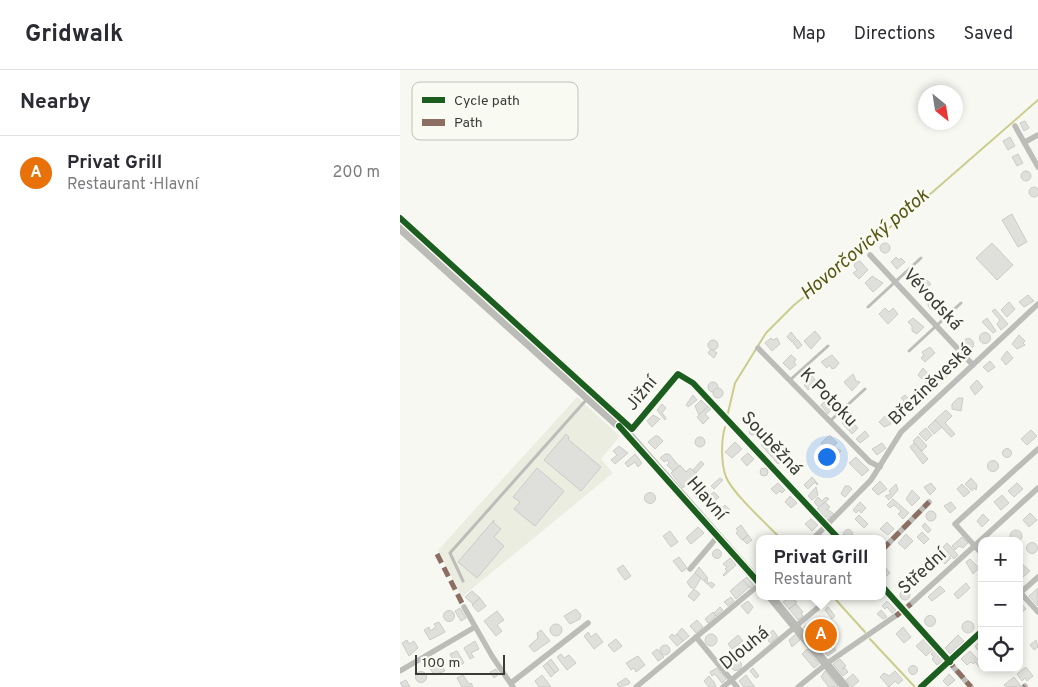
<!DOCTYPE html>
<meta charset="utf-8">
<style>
body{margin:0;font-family:Overpass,sans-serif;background:#f2f2f3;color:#2b2b33}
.controls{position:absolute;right:15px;bottom:15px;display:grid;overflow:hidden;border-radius:10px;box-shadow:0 2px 8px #0003}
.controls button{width:45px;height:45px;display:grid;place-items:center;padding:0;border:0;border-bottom:1px solid #e1e1e2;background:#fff;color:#2b2b33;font:25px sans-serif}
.compass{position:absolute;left:518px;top:15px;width:45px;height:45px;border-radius:50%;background:#fff;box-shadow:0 2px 8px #0003;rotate:150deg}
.scale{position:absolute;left:15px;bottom:12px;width:90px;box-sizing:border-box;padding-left:5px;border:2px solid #3b3b38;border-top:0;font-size:14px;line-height:18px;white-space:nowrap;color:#3b3b38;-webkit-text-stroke:4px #f9faf1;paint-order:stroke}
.you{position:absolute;left:426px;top:386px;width:18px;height:18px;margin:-12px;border:4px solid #fff;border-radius:50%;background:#1a73e8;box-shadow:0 0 0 8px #1a73e833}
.badge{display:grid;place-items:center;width:32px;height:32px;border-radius:50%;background:#b45309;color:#fff;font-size:16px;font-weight:700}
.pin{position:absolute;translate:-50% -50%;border:2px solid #fff;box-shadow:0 1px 5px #0006}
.popup{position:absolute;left:356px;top:465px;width:130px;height:65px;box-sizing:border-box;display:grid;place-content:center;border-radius:10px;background:#fff;filter:drop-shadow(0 1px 4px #0005);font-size:16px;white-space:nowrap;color:#7c7c81}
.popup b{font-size:19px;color:#2b2b33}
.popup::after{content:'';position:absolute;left:50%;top:100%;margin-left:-10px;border:10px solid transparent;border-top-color:#fff}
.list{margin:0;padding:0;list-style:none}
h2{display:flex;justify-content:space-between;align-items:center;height:65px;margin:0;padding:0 20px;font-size:21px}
h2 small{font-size:16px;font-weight:400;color:#7c7c81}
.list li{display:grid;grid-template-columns:32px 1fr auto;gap:15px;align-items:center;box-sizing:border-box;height:75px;padding:0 20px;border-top:1px solid #e1e1e2}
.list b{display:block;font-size:19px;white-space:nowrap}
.list p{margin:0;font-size:16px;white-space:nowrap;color:#7c7c81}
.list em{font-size:16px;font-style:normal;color:#7c7c81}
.icon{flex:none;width:28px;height:28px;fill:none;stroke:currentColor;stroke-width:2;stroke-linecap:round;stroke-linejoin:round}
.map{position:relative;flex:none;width:638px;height:617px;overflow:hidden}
header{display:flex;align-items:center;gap:30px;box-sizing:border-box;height:70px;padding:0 25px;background:#fff;border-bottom:1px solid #e1e1e2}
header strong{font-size:24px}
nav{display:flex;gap:28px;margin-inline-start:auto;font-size:18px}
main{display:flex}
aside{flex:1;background:#fff}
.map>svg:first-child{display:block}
</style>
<header>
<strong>Gridwalk</strong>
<nav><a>Map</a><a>Directions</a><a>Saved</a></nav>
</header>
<main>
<aside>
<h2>Nearby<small></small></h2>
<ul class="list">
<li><span class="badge" style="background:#e8710a">A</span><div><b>Privat Grill</b><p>Restaurant · Hlavní</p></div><em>200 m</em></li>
</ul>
</aside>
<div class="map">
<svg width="638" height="617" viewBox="0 0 638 617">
<rect width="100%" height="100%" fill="#f8f8f3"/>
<polygon fill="#ebede1" points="177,327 220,366 201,389 213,403 62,527 38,480"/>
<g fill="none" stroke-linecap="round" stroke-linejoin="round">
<g stroke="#cacd8b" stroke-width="2">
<polyline points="327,347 335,313 366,263 394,235 520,133 638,30"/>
<path d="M325,357C321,370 321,394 326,407C333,424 367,454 381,469"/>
<polyline points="436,530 465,562"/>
<polyline points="470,569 514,616"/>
</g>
</g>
<g fill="#dfdfdc" stroke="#cbcbc8">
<polygon points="625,51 629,58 624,61 620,53"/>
<polygon points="610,67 615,76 608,80 603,71"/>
<polygon points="618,84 623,93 617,96 612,87"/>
<circle cx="626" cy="106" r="5"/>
<circle cx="634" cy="122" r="5"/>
<polygon points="612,144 627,172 618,177 602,150"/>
<circle cx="485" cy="178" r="5"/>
<polygon points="592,173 613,195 597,210 576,188"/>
<polygon points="496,187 499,190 501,188 505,192 497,199 491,192"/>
<polygon points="460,191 468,200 459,209 453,203 457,200 454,196 455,193"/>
<polygon points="472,206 483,213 473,222 465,213"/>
<polygon points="519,209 523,213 527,210 531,214 520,224 513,214"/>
<polygon points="628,225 634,231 624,237 619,232"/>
<circle cx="534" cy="234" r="6"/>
<polygon points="609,232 615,239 607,247 601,240"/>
<polygon points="485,238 489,242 493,238 498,244 488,254 479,244"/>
<polygon points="595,239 608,254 601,260 597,254 600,250 592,241"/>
<polygon points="513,248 524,257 517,264 512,261 512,256 508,252"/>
<polygon points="587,248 596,261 593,263 582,252"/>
<polygon points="415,261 421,268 411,279 404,271"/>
<polygon points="391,262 396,268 392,272 387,267"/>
<circle cx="585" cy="268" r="5.5"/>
<polygon points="619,265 625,271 623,273 625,275 617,279 612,274"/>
<polygon points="371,268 373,270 377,268 380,274 372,281 365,273"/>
<circle cx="568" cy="274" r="5.5"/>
<polygon points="397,269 402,275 398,279 393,273"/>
<circle cx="313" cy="275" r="5"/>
<polygon points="530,277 535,283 525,292 521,288 524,285 522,282"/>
<polygon points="311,279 317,283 314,288 308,283"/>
<polygon points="607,281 613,288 606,295 601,289"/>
<polygon points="391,285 396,289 394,292 396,295 390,300 383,293"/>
<polygon points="432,285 439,293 435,298 432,299 429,295 427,298 421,292"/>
<polygon points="590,291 595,297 588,302 583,297"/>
<polygon points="523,298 532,308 530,310 526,307 522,309 518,305"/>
<polygon points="546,300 550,304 543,310 540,306"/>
<polygon points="410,304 417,312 408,320 404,315 406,313 406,306"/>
<polygon points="453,304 456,311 460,312 452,321 444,312"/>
<polygon points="529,309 534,317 529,324 522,316"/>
<polygon points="577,310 583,317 575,325 570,317"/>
<circle cx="313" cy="317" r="5"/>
<polygon points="519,318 523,323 517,328 513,324"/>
<circle cx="318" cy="323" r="5"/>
<polygon points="293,325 297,330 288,337 286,335"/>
<polygon points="505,325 514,334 503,344 498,337 504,331 501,328"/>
<polygon points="558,328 563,328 561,341 552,339 552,334"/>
<polygon points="301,330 308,337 299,345 295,336"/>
<polygon points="424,332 427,337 430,332 434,336 428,344 421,335"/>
<polygon points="262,334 266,338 262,343 266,348 265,350 257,340"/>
<polygon points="309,336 311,339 305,344 309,348 303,354 297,347"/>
<polygon points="546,340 552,346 545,353 555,364 551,367 535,350"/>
<polygon points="487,344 493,349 490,352 491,354 484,357 479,352"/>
<polygon points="253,345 260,349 252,357 247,351"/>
<polygon points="448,347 458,358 452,364 442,353"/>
<polygon points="535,350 542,357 534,364 528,357"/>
<circle cx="353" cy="361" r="4"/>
<polygon points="526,358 532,365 526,371 519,364"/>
<polygon points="631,360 637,366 627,375 621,369"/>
<polygon points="465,361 469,366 460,373 456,369"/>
<polygon points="166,364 169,367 168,369 201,397 181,421 144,390"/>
<polygon points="430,365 437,373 433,376 441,381 434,387 421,373"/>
<polygon points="255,366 258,366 263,371 255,379 248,372"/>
<polygon points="518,366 527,376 522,381 513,371"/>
<circle cx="300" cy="372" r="5"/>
<polygon points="365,371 375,382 371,386 361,375"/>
<polygon points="335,372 342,379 332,388 325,382"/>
<polygon points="482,373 486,378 477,385 472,379"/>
<polygon points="514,373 528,389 523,394 510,377"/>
<polygon points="384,375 387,378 380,385 384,389 378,394 371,386"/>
<polygon points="219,376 228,383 215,394 211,390 217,385 213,381"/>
<circle cx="607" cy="383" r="4.5"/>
<polygon points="348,383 354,389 347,396 341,389"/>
<polygon points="235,384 242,393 238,397 235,392 228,397 225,393"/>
<polygon points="265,384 269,384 279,396 273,401 267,395 269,393 267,390 264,392 260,388"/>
<polygon points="456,387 469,400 462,406 449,393"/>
<circle cx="593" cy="396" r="5.5"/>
<polygon points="301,391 304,394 296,403 293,400"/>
<polygon points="280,395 286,402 290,398 296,403 283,418 271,403"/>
<circle cx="364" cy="402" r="4"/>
<polygon points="137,398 164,421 135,456 114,439 120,432 113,427"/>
<polygon points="412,407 418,414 417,415 415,412 408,419 404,415"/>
<polygon points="320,408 323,410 314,419 311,416"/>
<polygon points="571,408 577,415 576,420 574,418 572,421 565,414"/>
<polygon points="480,411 487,419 478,425 472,419"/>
<polygon points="378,413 385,420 382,423 380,421 376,424 371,419"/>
<polygon points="531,413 536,419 530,425 524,417"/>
<polygon points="617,413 623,419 614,427 608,421"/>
<polygon points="496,414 498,420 489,430 485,426 491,424 489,421"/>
<polygon points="562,414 570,422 564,427 557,419"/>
<polygon points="297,415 301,419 299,421 301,424 296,428 291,419"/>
<polygon points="445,416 449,416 452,419 445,427 441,424"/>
<polygon points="416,417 418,425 412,430 408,426"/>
<polygon points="512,420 520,428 512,436 506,429"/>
<polygon points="314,422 319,427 312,434 306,428"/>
<circle cx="250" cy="428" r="5.5"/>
<polygon points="602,425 609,433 601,440 594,432"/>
<polygon points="390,426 397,433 391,438 385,432"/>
<polygon points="418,427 422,431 426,427 429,429 419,438 414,432"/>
<polygon points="493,429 509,443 503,449 498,444 501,441 494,435 490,438 487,435"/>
<polygon points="425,432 430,437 427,439 434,444 427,450 417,439"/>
<polygon points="460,432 466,438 461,443 459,440 456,443 453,440"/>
<polygon points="551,432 556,438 550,443 544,436"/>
<polygon points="325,435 331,441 323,449 319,441"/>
<circle cx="531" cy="446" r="5"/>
<polygon points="630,443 637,450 629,457 623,450"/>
<polygon points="583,444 589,450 582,457 577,451"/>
<polygon points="459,445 468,454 464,458 455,449"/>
<polygon points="411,449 418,455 412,461 405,454"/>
<polygon points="94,450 94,453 101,459 94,467 104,476 77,508 58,492"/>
<polygon points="487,452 494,459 488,465 480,459"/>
<polygon points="525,453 531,460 528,463 522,456"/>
<polygon points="341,455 348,465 342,470 336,463 338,461 336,459"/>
<polygon points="298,457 304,463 291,474 286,468"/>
<circle cx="448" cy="464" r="4.5"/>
<circle cx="616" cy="466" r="6"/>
<polygon points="270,461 278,472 271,477 263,466"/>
<polygon points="522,462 529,469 524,474 517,467"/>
<polygon points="506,464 513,471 505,479 498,473"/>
<polygon points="348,465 352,470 347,474 343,470"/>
<polygon points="562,467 568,473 563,478 559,476 555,480 552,476"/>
<circle cx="632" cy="478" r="5.5"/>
<polygon points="547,473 558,485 554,489 543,477"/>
<circle cx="317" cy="484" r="4.5"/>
<polygon points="546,483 551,488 545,494 541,490"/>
<polygon points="279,487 287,498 282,502 273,491"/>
<polygon points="330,488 336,495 324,506 323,505 327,501 325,499 327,497 323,494"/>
<polygon points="570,489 579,498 573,504 566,492"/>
<polygon points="525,492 532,500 529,503 521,497"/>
<polygon points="482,493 490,503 484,508 482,507"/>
<polygon points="621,493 630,501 623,507 619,503"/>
<polygon points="223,495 231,506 225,510 217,499"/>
<polygon points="299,497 307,507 304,511 295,503"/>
<polygon points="295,503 301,508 295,518 291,518 287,512"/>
<polygon points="307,507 308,514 311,512 315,515 312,518 304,511"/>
<polygon points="347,507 353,515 350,518 343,510"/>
<polygon points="343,510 349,517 336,529 330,521"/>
<polygon points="566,513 570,518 558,529 554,524"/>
<polygon points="540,516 545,521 532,531 528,527"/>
<polygon points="638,518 637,528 638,536 629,526"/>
<polygon points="294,519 300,524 294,531 288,526"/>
<circle cx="505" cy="525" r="5"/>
<polygon points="72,521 80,528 73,534 65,527"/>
<polygon points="331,527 334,531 328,536 324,532"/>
<polygon points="390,527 397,532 389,539 383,532"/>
<polygon points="80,528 86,536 78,542 72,535"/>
<polygon points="348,531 353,537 348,544 341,536"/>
<polygon points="487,531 496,540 492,543 487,537 485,539 482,536"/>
<polygon points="621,533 626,539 620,544 619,534"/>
<polygon points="396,534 403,542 401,543 403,546 398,550 389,539"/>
<polygon points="320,537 323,540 316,546 314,543"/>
<polygon points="428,537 435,546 432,549 425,540"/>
<polygon points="60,538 66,548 61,551 55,541"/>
<polygon points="176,539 181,545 180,549 170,554 164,546"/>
<polygon points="481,540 487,547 483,549 477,544"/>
<circle cx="49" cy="546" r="5.5"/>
<polygon points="97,541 104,550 97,555 102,561 96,566 84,551"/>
<polygon points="313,542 316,546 308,553 305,549"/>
<circle cx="530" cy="551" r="5.5"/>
<polygon points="297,550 303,557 296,563 290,556"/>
<circle cx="568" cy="557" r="6"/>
<polygon points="39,552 45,562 30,570 24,560 29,557 30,561 36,557 34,554"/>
<polygon points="409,553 416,562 411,566 404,557"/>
<polygon points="426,554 431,561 434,562 418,575 411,566"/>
<circle cx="156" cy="560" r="6"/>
<polygon points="503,557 511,567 504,573 496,564"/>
<polygon points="282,558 289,566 283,571 277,564"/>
<polygon points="141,560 150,571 134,582 129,576 138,568 137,563"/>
<polygon points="373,560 378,567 370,573 366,566"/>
<polygon points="188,562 191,567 196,563 203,572 194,579 184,566"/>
<polygon points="272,564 274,566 277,564 283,571 277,576 269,567"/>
<polygon points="396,564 400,570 392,577 389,570"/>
<circle cx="311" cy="570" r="6"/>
<polygon points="338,565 343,571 332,579 328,574"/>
<polygon points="558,565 564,571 550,584 545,578"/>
<polygon points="216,569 222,576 214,582 208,575"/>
<polygon points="524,569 534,579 526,586 516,576"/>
<polygon points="7,570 9,574 14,571 18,578 9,586 2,573"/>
<polygon points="581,570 582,584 581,585 575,576"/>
<polygon points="636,570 638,577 634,580 630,575"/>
<polygon points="75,571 79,579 71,583 74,587 70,589 64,578"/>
<polygon points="424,571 426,573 429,571 436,580 428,586 418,575"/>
<circle cx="265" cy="580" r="5"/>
<polygon points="257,579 264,587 258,591 252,583"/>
<polygon points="407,579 419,594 414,598 402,584"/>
<polygon points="57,581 64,593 54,598 50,591 53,590 50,584"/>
<polygon points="535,581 544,590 537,595 532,589 534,587 531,584"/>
<polygon points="570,581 581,593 579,597 575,592 573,594 571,592 567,595 561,589"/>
<polygon points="331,583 334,587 325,594 322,590"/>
<polygon points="161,584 164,588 169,585 176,593 167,600 157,587"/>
<polygon points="238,586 245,595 236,602 234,598 231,600 226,593"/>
<polygon points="151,589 159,600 155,603 147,593"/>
<polygon points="440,589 446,596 442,599 445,598 448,602 443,606 433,594"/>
<circle cx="336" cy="595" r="5.5"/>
<polygon points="39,591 45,601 34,605 30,598"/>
<polygon points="147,593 155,603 151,607 143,596"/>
<circle cx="513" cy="600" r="4.5"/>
<polygon points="626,597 633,606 627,611 625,608 622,611 617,604"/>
<polygon points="317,598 326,609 322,613 315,604 312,606 310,602"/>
<polygon points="353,598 359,606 356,608 350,601"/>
<polygon points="96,599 99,604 94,608 90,602"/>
<polygon points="425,601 438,616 436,617 429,617 421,607"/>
<polygon points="495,601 503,610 498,614 495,611 489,617 480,607 484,603 489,606"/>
<circle cx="21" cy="607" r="5.5"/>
<polygon points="453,604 459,611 452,617 446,610"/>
<polygon points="549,604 555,610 548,616 543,611"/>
<polygon points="63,605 69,614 71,613 73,617 62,617 57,608"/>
<polygon points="142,605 151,617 139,617 135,611"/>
<polygon points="346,605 354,616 355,617 344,617 339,611"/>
<polygon points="309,606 314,612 316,617 309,617 304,611"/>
<polygon points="614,607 621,616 606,617 604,615"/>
<polygon points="226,608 230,612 229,614 219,617 217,614"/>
<polygon points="6,610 10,617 3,617 0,613"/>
</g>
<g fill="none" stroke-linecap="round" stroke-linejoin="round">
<polyline stroke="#bbbbb8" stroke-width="1" stroke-dasharray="2.5 4" stroke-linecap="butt" points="0,148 5,152"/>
<g stroke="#bcbcb9" stroke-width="3">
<polyline points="468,237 521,188"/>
<polyline points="509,281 561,233"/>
<polyline points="390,310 428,276"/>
<polyline points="430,351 465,319"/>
<polyline points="63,511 50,483 187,329"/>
</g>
<g stroke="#bcbcb9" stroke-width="5.5">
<polyline points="615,56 638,97"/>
<polyline points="625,72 638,65"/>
<polyline points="470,185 573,295"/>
<polyline points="358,278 470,392 480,397"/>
<polyline points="228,364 278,304 293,313 439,469"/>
<polyline points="413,469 471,410 501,362 638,234"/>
<polyline points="482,480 529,432"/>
<polyline points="582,484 555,454 638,379"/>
<polyline points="290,499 318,466"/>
<polyline points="482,516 571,617"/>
<polyline points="619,521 638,542"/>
<polyline points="619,524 638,507"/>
<polyline points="64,537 92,586 113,617"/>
<polyline points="296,567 337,617"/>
<polyline points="0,601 75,557"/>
<polyline points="111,613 188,553"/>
<polyline points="236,617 360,514"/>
<polyline points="323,617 432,526"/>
<polyline points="398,617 426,594 504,540 638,418"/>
<polyline points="521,617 582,561"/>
<polyline points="624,617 625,616"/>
</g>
<g stroke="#bbbbb8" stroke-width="9">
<polyline points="0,158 228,364 360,514"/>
<polyline points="370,526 445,617"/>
</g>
<g stroke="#8d6e63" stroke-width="5" stroke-dasharray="10 5" stroke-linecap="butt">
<polyline points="482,480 529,432"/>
<polyline points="37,484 64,537"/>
<polyline points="496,546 511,534"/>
<polyline points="547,589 571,617"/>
<polyline points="624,617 625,616"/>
</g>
<g stroke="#f9faf1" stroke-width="9">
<g id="cycleway">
<polyline points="0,148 232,359 278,304 293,313 439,469"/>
<polyline points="219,356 360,514"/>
<polyline points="482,516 550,592"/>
<polyline points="521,617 582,561"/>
</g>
</g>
<use href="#cycleway" stroke="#1b5e20" stroke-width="6"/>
</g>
<g text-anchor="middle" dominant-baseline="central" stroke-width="5" stroke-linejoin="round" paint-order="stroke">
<g font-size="18" fill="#3b3b38" stroke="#f9faf1">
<text transform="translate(532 230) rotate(47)">Vévodská</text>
<text transform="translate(531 315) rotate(-44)">Březiněveská</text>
<text transform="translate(242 324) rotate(-50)">Jižní</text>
<text transform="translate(428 328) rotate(46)">K Potoku</text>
<text transform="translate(371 374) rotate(47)">Souběžná</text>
<text transform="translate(306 429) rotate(49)">Hlavní</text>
<text transform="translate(523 502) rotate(-43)">Střední</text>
<text transform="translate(345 579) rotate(-39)">Dlouhá</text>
</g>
<g font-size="19" font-style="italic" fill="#555612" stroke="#f9faf1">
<text transform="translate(465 175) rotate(-40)">Hovorčovický potok</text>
</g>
</g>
<rect x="12" y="12" width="166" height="58" rx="8" fill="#f9faf1" stroke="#c0c1ba" stroke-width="1"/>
<rect x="22" y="27" width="23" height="6" fill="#1b5e20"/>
<rect x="22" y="49" width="23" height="7" fill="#8d6e63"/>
<g font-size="14" fill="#3b3b38">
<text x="54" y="35">Cycle path</text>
<text x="54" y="57">Path</text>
</g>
</svg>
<div class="controls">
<button>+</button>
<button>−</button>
<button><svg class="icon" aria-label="locate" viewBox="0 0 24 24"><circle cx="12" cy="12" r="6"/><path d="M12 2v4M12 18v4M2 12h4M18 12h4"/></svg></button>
</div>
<svg class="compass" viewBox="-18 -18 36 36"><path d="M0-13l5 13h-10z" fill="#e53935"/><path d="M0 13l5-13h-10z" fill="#7c7c81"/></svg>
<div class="scale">100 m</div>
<div class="you"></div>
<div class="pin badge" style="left:421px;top:565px;background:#e8710a">A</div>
<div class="popup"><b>Privat Grill</b>Restaurant</div>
</div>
</main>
